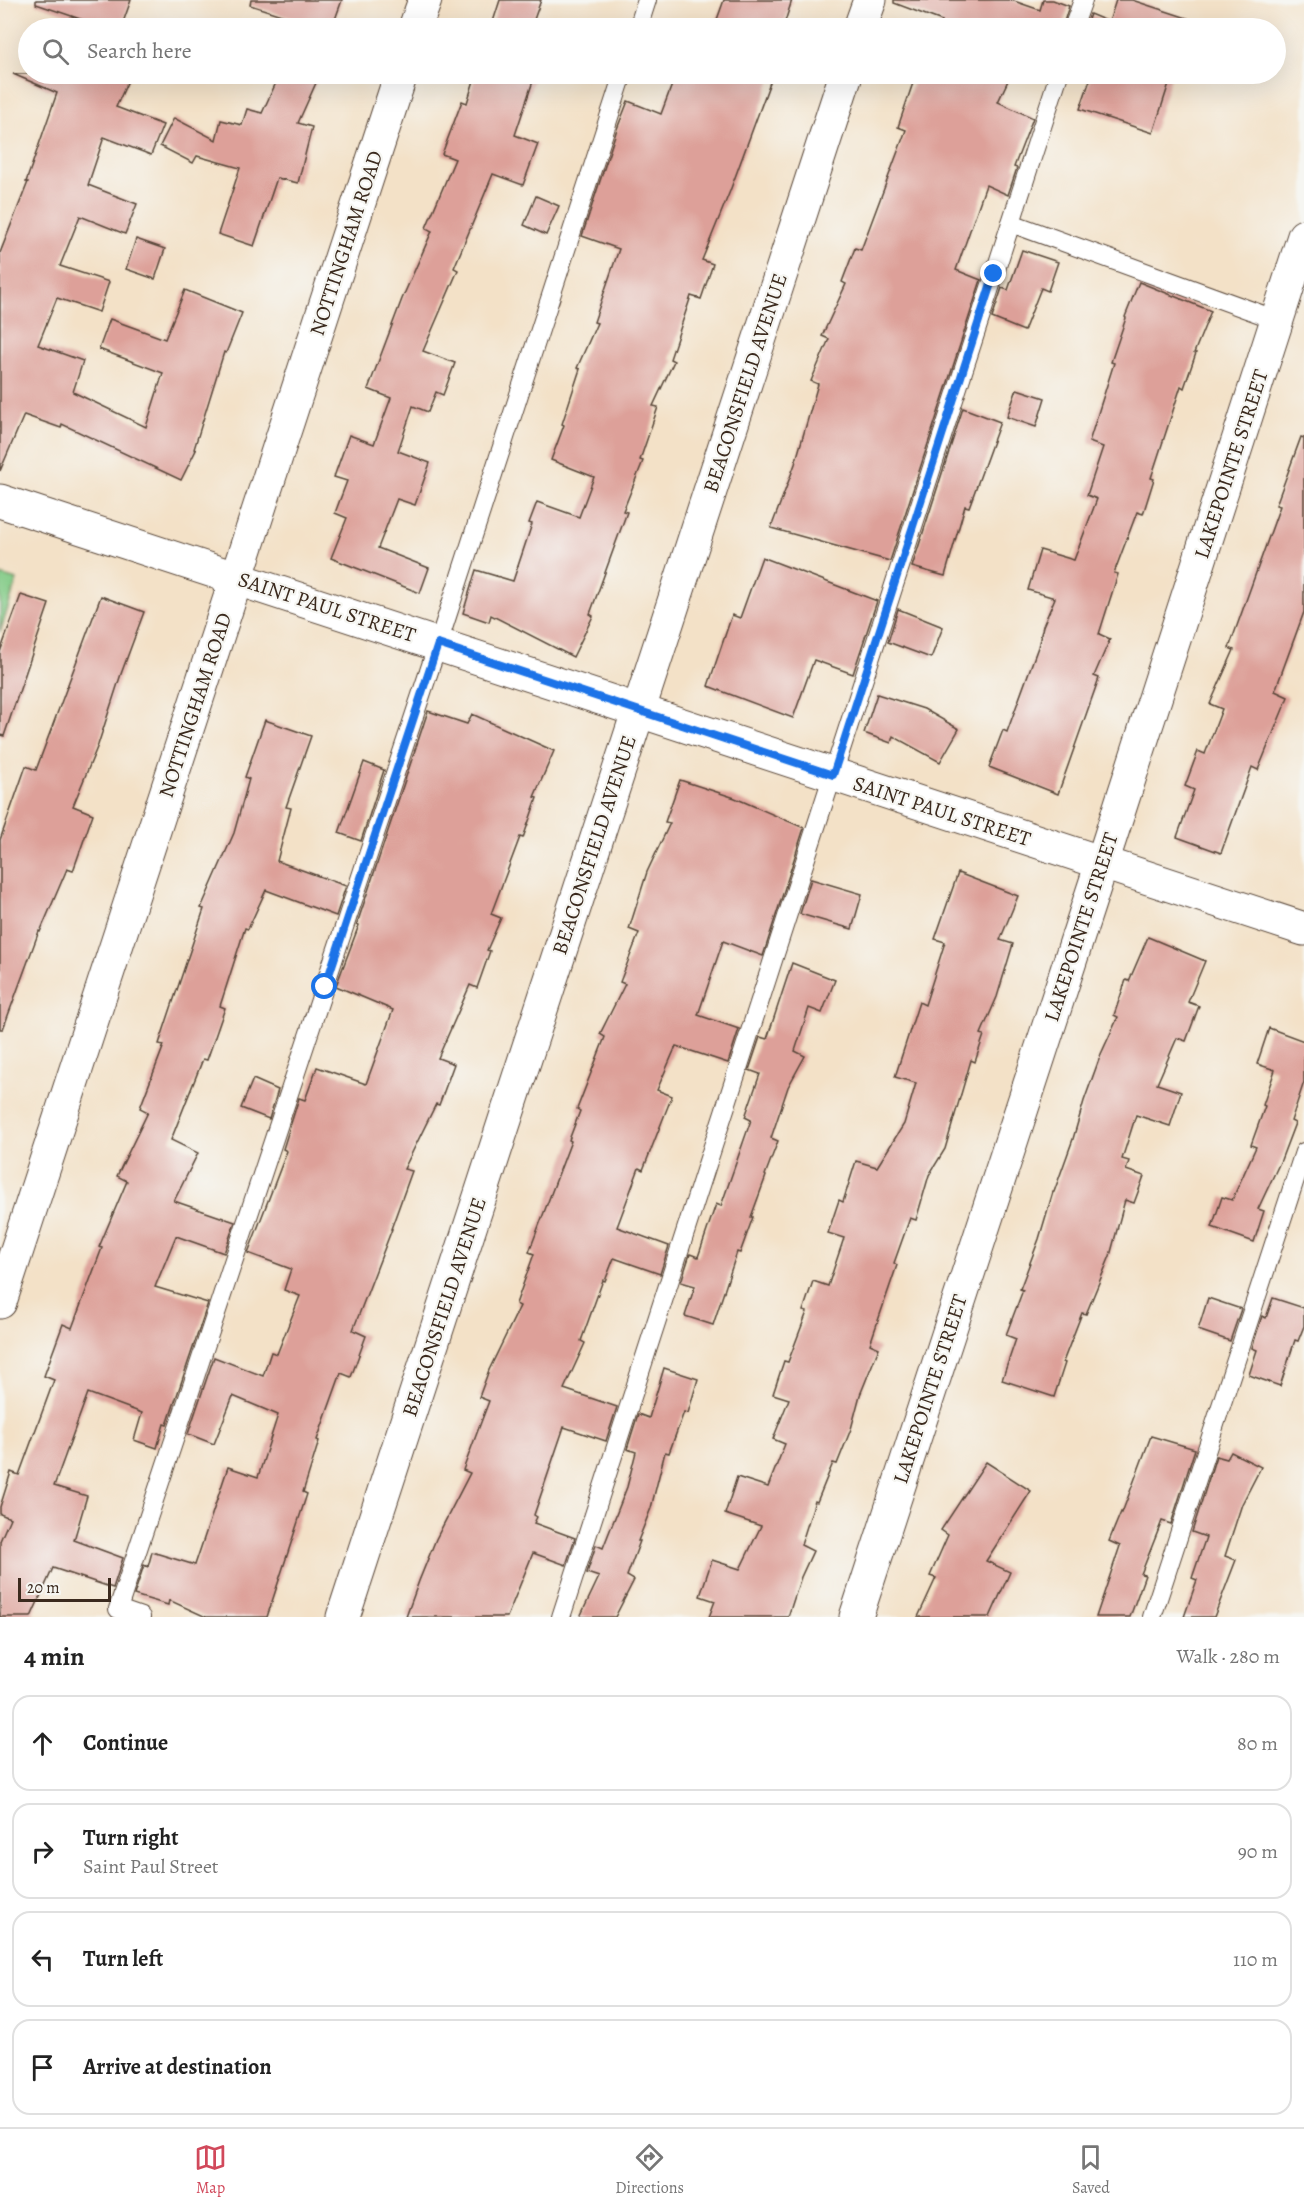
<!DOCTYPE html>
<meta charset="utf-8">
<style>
body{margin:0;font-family:Alegreya,serif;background:#f2f2f2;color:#222}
.scale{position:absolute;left:18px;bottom:15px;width:93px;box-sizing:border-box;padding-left:6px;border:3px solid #3b2a1e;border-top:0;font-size:16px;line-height:21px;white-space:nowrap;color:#3b2a1e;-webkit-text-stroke:4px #f6f6f2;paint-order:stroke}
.stop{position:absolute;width:18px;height:18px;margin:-14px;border:4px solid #1a73e8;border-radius:50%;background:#fff}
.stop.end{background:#1a73e8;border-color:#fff;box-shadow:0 2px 6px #0008}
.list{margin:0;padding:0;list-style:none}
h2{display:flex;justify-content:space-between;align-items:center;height:78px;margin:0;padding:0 24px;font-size:26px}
h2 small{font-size:20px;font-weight:400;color:#767676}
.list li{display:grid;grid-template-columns:39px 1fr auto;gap:18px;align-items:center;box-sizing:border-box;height:96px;margin:0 12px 12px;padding:0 12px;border:2px solid #e0e0e0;border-radius:18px}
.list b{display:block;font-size:22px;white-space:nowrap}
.list p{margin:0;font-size:20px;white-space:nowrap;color:#767676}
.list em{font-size:20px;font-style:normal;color:#767676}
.icon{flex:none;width:33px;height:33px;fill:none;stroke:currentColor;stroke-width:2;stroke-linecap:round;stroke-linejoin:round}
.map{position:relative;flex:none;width:1304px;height:1617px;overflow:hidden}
.search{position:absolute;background:#fff;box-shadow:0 6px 24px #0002;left:18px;right:18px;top:18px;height:66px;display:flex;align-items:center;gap:15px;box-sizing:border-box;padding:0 21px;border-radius:33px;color:#767676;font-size:22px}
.sheet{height:510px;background:#fff}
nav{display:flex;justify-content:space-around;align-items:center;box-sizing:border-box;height:84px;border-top:2px solid #e0e0e0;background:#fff;font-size:16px;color:#767676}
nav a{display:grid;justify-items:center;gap:3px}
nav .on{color:#d1495b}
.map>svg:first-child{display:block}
</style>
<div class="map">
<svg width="1304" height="1617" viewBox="0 0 1304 1617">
<rect width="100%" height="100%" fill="#f6f6f2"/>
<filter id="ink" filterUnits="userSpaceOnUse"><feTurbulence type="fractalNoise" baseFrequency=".0167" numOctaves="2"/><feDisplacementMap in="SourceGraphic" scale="12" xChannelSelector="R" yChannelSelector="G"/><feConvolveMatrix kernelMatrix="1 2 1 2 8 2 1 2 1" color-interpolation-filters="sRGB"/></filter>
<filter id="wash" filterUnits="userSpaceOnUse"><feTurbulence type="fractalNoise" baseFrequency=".008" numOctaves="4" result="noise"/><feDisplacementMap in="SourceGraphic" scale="24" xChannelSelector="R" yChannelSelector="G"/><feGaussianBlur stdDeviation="1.35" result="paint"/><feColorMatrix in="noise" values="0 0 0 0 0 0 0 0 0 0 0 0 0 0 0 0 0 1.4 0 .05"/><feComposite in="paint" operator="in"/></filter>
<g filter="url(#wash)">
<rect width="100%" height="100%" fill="#f3e1c7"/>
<polygon fill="#83cb87" stroke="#5f7a52" stroke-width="1.5" points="0,575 17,580 0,632"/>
<g id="blocks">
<g fill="#dda099">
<polygon points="36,0 131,0 121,28 107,28 36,4"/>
<polygon points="251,0 342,0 332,28 322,28 250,5"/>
<polygon points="500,0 541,0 531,28 491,28"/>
<polygon points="724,0 792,0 783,28 714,28"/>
<polygon points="894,0 1011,0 1040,10 1043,0 1053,0 1069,6 1062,28 938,28 942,21 894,3"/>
<polygon points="1116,0 1132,0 1190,19 1187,28 1085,28 1090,14 1109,22"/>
<polygon points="13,74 131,74 116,107 163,125 151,155 104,137 88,185 137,204 125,234 80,216 60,266 109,282 99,312 57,298 38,345 83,361 73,392 146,427 163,373 99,349 110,319 165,339 185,290 242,313 226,353 224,352 194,449 196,450 181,480 62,424 61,428 24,415 0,471 0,253 28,182 26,182 57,93"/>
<polygon points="280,74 320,74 298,123 312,127 298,183 277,178 254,246 218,234 240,168 197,156 193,163 160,146 174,118 216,140 221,120 242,125 247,109 262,113"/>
<polygon points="476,74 519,74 534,78 515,135 538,144 523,185 493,174 454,268 458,270 423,351 455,363 443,395 436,392 428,412 413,406 398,451 430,463 415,505 397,499 378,548 429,568 420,593 331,558 347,518 335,513 347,481 334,477 349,435 374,444 391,398 368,389 402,299 432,231 426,228 455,159 442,154 462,101 467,103"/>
<polygon points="676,74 773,74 730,191 702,260 713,264 701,299 691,296 670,359 674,361 653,406 658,407 640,460 643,461 623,511 627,512 590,614 593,616 573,657 491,615 489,622 463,613 476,570 513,581 532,524 529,523 537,502 579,517 594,477 551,460 564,425 562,424 580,369 577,368 597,323 594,322 619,249 582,236 617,129 628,101 661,114"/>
<polygon points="916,74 1011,74 998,102 1033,118 1014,167 1017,168 1008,195 986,185 956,270 981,280 890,561 771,528 795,464 818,384 811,381 829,339 822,336 846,284 842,282 855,248 861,250 906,130 898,127"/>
<polygon points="1092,74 1172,74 1153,133 1080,109"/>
<polygon points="536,196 559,206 546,235 524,225"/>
<polygon points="136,239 165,249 155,279 126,269"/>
<polygon points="1022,250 1058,262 1048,291 1041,288 1024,331 992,318 1002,288 1008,290"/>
<polygon points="1139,282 1211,311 1194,353 1196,353 1184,388 1181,386 1151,478 1154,479 1143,514 1137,512 1114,573 1118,574 1099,634 1110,639 1094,676 1099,678 1058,794 989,767 1003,730 1007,732 1038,647 1043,626 1055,598 1028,590 1040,550 1074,560 1097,499 1087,495 1103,447 1089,442 1114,363 1111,362 1126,318 1125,317"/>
<polygon points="1017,389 1045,398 1036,427 1007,417"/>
<polygon points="963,408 1000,422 969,507 965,506 945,576 912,567"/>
<polygon points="1301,437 1304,438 1304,612 1275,691 1288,697 1258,770 1252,767 1221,853 1177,837 1194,790 1185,786 1198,751 1205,754 1222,709 1210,704 1234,650 1229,648 1280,506 1276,505"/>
<polygon points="762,557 877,601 853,674 814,660 793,718 708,686 732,615 740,618"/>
<polygon points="21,595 49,604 4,736 0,735 0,652"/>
<polygon points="101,596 144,612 121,674 98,745 73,806 93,814 73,871 67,869 40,932 39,931 3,1029 0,1029 0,840 26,766 36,770"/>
<polygon points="898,609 943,627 931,658 888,642"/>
<polygon points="877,694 924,709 959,729 940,762 893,736 891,743 864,733"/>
<polygon points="428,711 467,724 472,714 554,751 534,797 537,798 523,838 520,837 491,914 501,918 487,950 490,951 477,988 470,985 438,1058 454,1064 439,1105 436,1104 404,1169 412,1171 391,1229 392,1229 353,1330 366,1336 351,1377 341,1373 317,1440 319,1441 303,1492 307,1494 267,1617 206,1617 169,1600 168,1605 134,1595 144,1565 148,1567 152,1552 195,1565 228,1467 258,1477 278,1415 233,1396 214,1444 188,1434 214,1357 263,1376 271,1352 277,1354 300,1296 284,1290 291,1269 248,1253 287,1151 283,1149 299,1098 305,1100 317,1067 366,1084 393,1010 336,986 359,925 357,924"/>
<polygon points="265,720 311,736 286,807 291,808 277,861 346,886 336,916 266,890 248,929 245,928 220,1006 225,1008 207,1060 203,1059 171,1140 198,1153 174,1201 235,1222 224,1253 176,1236 155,1287 208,1303 167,1425 164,1424 157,1448 134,1440 142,1413 88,1393 54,1486 87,1496 74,1540 123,1558 113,1588 53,1568 31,1617 0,1617 0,1541 10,1518 0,1514 0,1507 11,1472 19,1475 54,1380 44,1376 63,1324 72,1328 102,1248 99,1247 127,1181 117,1176 148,1112 140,1108 164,1045 159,1044 204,909 201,908 234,833 249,779 245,777"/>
<polygon points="364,762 384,770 361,841 339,833"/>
<polygon points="680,780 735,798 804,828 763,956 723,941 698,1015 739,1029 728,1063 676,1046 657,1090 672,1096 643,1170 639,1168 617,1227 669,1246 660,1274 614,1258 605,1281 603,1280 581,1341 585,1343 564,1389 617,1407 606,1441 564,1427 534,1515 537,1517 534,1523 575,1538 566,1565 533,1553 507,1617 406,1617 419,1581 436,1539 470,1473 463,1470 489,1401 479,1397 489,1370 520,1306 516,1304 534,1254 529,1252 571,1141 569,1140 580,1111 577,1109 605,1037 600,1034 625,984 620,982 639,933 629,929 647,872 670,823 665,822"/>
<polygon points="958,873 1018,896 1000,940 1013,944 997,997 981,1034 984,1035 975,1062 971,1060 945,1149 929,1175 916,1220 910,1218 894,1263 897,1265 870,1344 879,1348 860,1395 851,1429 837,1464 833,1463 817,1502 815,1501 801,1545 813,1551 801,1577 788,1617 709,1617 715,1601 700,1596 712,1560 740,1569 761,1526 725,1514 737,1477 768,1487 785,1444 773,1439 789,1399 773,1394 784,1361 788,1362 807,1312 803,1311 813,1281 828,1286 844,1238 828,1233 839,1200 843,1202 856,1161 877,1167 904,1124 916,1083 895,1077 919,1002 925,1005 945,942 935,939"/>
<polygon points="811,879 862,894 852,929 800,914"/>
<polygon points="1148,937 1205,961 1188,1002 1199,1006 1186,1041 1177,1038 1157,1084 1181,1092 1170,1126 1136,1115 1122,1159 1129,1161 1126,1170 1144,1176 1134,1203 1125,1200 1110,1256 1086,1314 1082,1313 1063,1362 1065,1363 1054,1397 1002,1380 1016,1339 1006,1335 1023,1290 1020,1289 1039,1239 1053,1192 1054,1192 1073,1139 1084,1101 1101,1054 1118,1017 1114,1015 1126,980 1129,981"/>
<polygon points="792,963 835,980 822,1013 809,1008 795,1051 805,1056 788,1087 771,1138 778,1141 765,1175 766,1176 751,1217 753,1217 740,1253 737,1252 713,1325 685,1316 695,1286 681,1282 690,1254 698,1257 716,1204 721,1206 751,1120 745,1117 760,1074 749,1070 760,1037 767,1039"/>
<polygon points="1269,1028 1304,1041 1304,1082 1291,1121 1295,1123 1281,1160 1258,1209 1264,1211 1254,1242 1212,1227 1222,1197 1232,1200 1256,1147 1251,1145 1265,1106 1263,1105 1275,1070 1257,1064"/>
<polygon points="253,1079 278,1090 269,1119 241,1108"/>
<polygon points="1208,1298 1241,1309 1230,1341 1198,1330"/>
<polygon points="1273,1298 1304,1308 1304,1326 1298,1341 1295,1340 1280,1386 1249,1375 1257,1350 1252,1348 1262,1316 1266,1318"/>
<polygon points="664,1368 698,1379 688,1413 684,1412 669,1453 665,1452 651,1508 638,1541 640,1541 627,1576 634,1580 615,1617 580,1617 599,1577 587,1573 596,1545 603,1548 627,1487 636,1452 627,1449 638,1414 649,1418"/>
<polygon points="1151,1436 1195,1449 1171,1524 1162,1521 1141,1574 1145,1575 1130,1617 1096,1617 1120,1546 1109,1541 1121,1512 1122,1513"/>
<polygon points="1231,1452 1261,1467 1242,1504 1225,1556 1236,1560 1214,1617 1184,1617 1197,1580 1192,1578 1206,1537 1192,1532 1216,1456 1227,1459"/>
<polygon points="986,1462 1031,1491 986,1561 1010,1572 990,1617 918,1617 936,1578 930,1576 948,1535 941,1530"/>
</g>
</g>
</g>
<g filter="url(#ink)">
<use href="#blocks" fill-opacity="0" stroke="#574537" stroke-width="1.5"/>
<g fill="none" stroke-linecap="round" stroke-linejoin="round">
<g stroke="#574537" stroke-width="20">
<g id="service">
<polyline points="638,28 647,0"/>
<polyline points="1073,28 1083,0"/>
<polyline points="1011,223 1277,320"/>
<polyline points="141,1617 118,1609 438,644 623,74"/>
<polyline points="561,1617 1059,74"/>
<polyline points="1152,1617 1304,1152"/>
</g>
</g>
<g stroke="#574537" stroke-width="35">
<g id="minor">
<polyline points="415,28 425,0"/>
<polyline points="860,28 870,0"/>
<polyline points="0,501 1304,929"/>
<polyline points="0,1302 401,74"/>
<polyline points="343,1617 846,74"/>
<polyline points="856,1617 1102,863 1304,236"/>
</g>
</g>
<use href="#service" stroke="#fff" stroke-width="18"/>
<use href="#minor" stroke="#fff" stroke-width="33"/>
</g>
</g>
<g fill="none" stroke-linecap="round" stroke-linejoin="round" filter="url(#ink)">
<polyline stroke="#1a73e8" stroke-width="8" points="325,987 438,644 833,775 994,274"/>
</g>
<g text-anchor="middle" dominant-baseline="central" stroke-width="4.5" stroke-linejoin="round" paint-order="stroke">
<g font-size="21" fill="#3b2a1e" stroke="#f6f6f2">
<text transform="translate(346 243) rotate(-72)">NOTTINGHAM ROAD</text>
<text transform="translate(745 383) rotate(-72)">BEACONSFIELD AVENUE</text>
<text transform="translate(1231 464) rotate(-72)">LAKEPOINTE STREET</text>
<text transform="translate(327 607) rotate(18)">SAINT PAUL STREET</text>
<text transform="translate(195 705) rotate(-72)">NOTTINGHAM ROAD</text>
<text transform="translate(942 811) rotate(18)">SAINT PAUL STREET</text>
<text transform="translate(594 845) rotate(-72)">BEACONSFIELD AVENUE</text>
<text transform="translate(1081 927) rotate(-72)">LAKEPOINTE STREET</text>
<text transform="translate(444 1307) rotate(-72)">BEACONSFIELD AVENUE</text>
<text transform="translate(930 1389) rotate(-72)">LAKEPOINTE STREET</text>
</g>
</g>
</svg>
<div class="scale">20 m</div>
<div class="stop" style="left:325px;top:987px"></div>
<div class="stop end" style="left:994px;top:274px"></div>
<div class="search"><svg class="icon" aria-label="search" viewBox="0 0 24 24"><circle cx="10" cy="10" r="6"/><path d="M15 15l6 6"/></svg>Search here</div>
</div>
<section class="sheet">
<h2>4 min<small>Walk · 280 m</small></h2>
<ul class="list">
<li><svg class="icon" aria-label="ahead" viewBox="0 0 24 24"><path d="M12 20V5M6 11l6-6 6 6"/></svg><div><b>Continue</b></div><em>80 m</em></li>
<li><svg class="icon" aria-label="right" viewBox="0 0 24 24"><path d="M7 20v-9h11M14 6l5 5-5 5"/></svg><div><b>Turn right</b><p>Saint Paul Street</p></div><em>90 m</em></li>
<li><svg class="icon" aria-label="left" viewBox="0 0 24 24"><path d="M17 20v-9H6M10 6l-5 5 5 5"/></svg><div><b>Turn left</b></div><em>110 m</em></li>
<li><svg class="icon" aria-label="arrive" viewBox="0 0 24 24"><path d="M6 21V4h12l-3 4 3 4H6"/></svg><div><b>Arrive at destination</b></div></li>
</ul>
</section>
<nav>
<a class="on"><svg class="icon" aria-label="map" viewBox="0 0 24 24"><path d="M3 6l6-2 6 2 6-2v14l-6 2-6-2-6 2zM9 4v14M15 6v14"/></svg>Map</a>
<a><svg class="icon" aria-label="directions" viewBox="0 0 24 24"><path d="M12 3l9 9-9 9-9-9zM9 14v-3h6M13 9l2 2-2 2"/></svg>Directions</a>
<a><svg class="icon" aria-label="saved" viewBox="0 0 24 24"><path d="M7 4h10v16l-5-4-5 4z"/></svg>Saved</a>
</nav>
